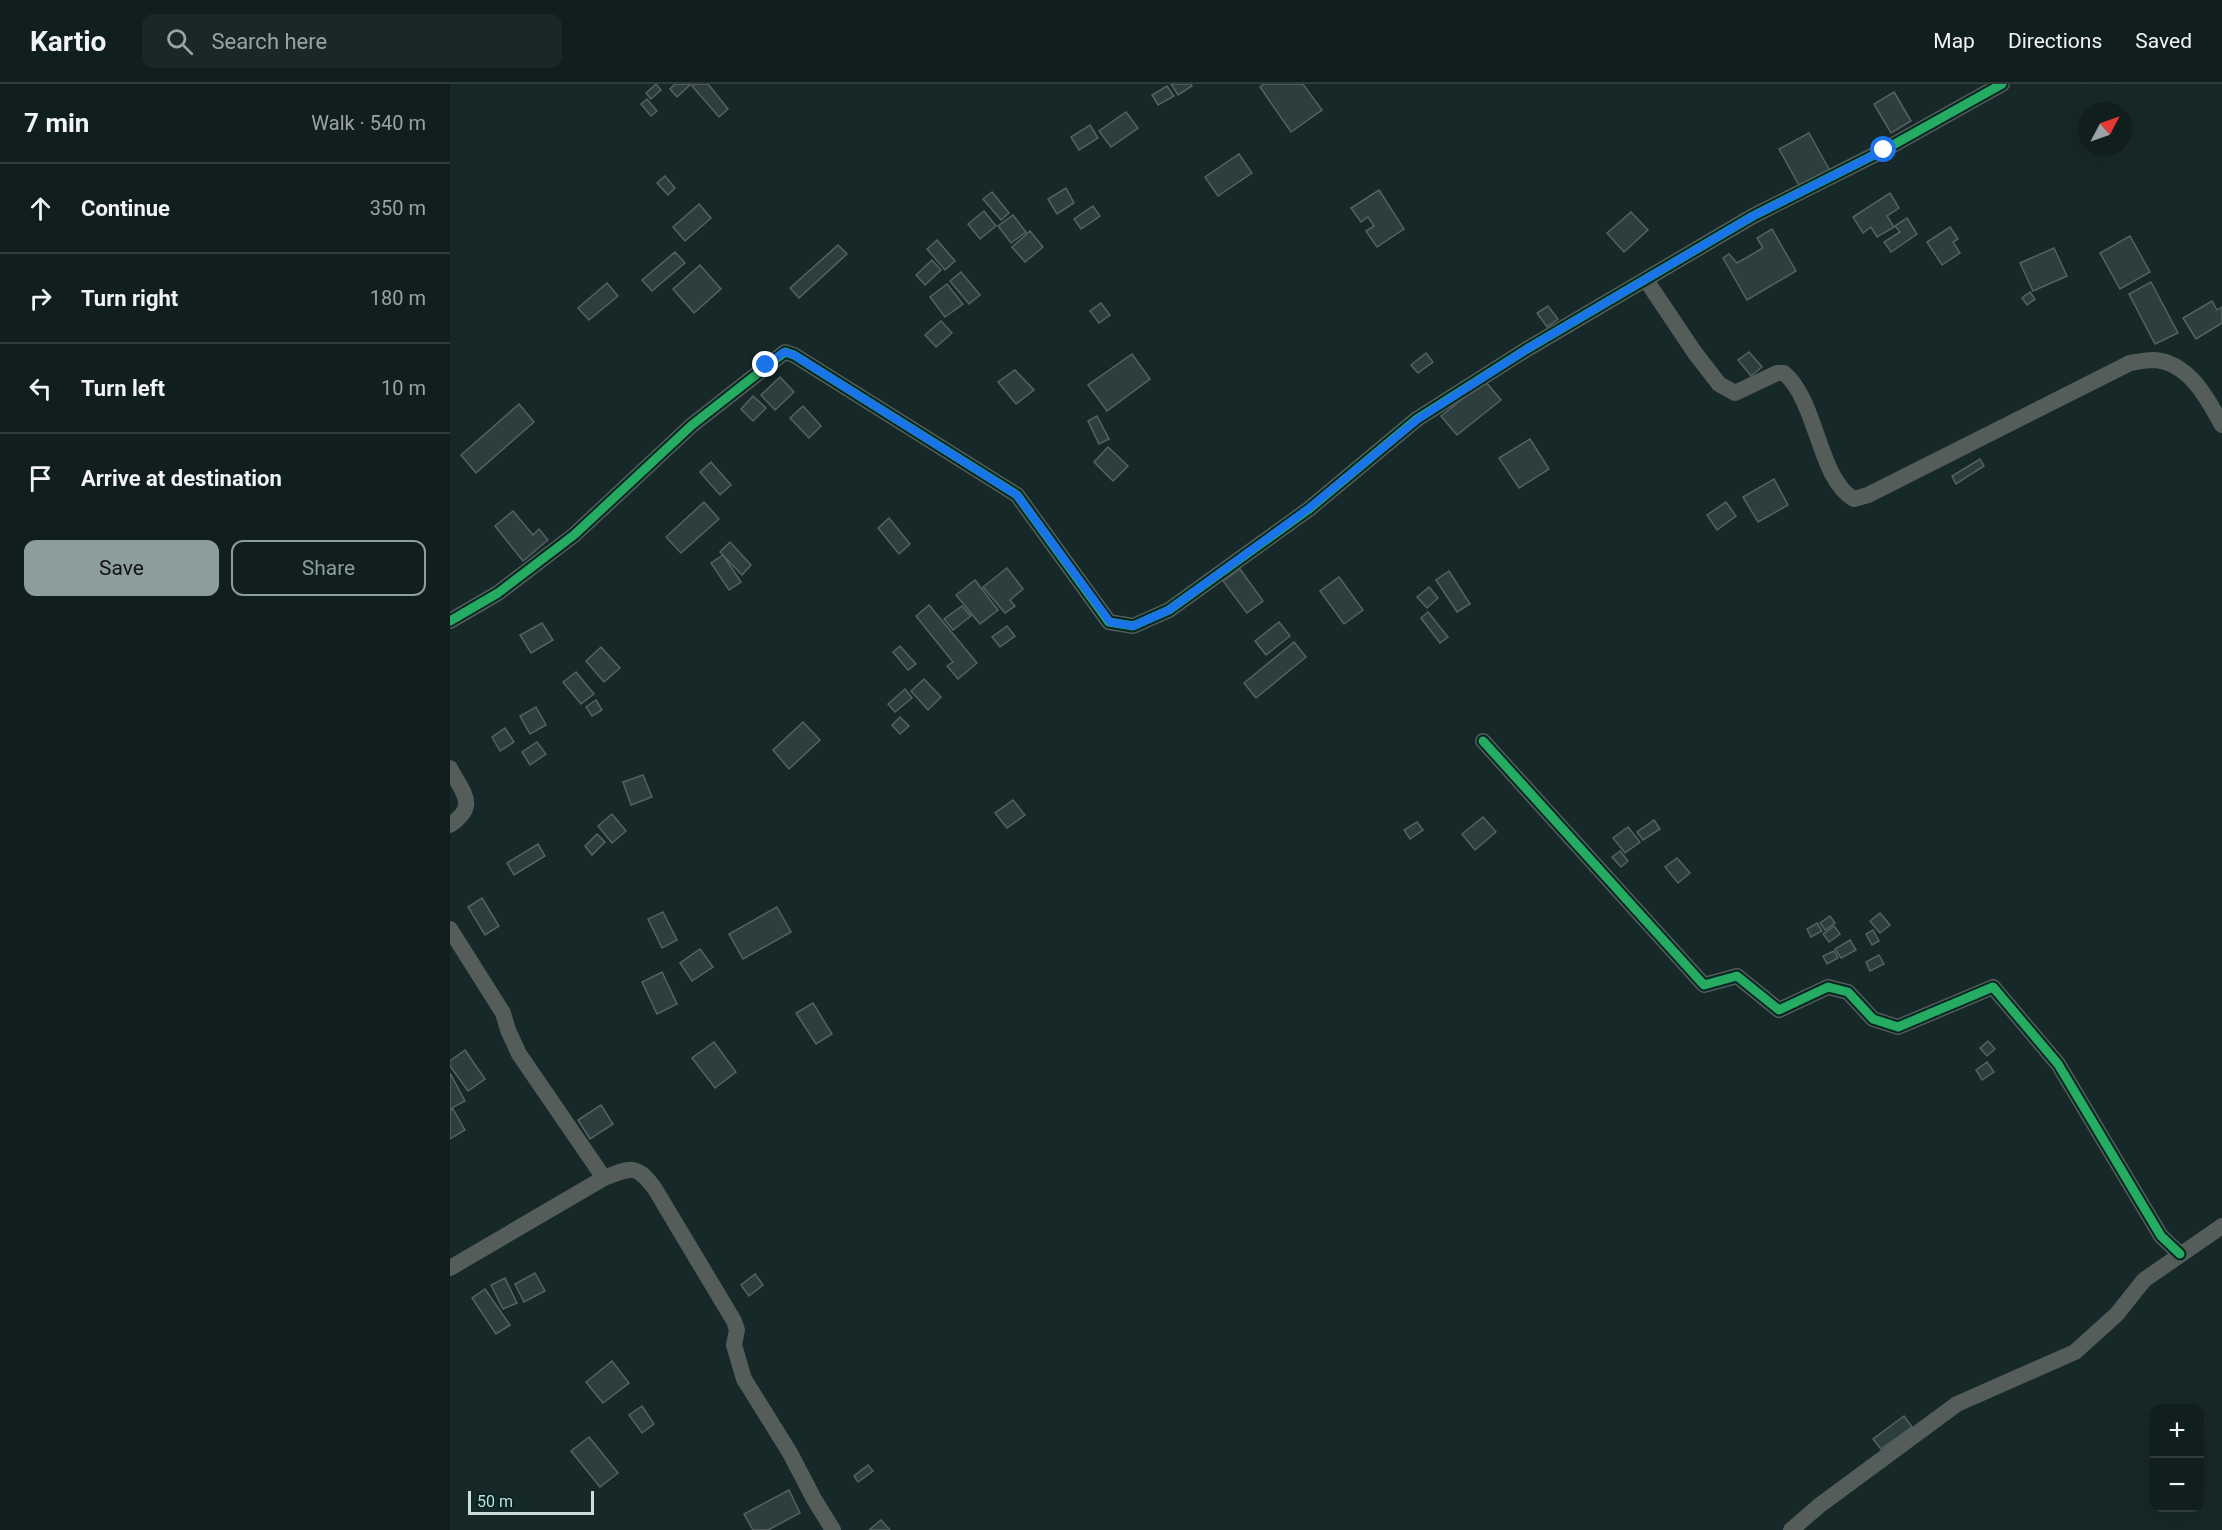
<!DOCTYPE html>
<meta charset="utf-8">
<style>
body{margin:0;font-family:Roboto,sans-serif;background:#192726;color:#f1f3f6}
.controls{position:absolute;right:18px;bottom:18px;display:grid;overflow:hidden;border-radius:12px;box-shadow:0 6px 24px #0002}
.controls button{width:54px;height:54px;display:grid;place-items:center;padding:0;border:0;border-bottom:2px solid #303c3b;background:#101e1d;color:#f1f3f6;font:30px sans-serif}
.compass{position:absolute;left:1628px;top:18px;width:54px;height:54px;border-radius:50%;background:#101e1d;box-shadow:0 6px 24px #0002;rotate:49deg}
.scale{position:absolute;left:18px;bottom:15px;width:126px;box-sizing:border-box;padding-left:6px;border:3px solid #cbdddb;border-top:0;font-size:16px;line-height:21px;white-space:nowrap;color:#cbdddb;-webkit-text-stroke:4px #032623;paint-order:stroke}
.stop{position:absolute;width:18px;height:18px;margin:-14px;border:4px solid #1a73e8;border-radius:50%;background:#fff}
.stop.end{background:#1a73e8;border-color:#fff;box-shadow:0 2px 6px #0008}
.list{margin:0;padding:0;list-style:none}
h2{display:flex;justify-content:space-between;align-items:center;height:78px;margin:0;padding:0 24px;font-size:26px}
h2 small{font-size:20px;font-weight:400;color:#9ca2a4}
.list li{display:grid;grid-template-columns:39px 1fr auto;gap:18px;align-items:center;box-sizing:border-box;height:90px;padding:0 24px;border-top:2px solid #303c3b}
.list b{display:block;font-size:22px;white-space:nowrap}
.list em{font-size:20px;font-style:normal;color:#9ca2a4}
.actions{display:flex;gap:12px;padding:18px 24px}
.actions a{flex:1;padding:14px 0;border:2px solid #8c9e9c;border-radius:12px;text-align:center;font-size:21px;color:#8c9e9c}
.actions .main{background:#8c9e9c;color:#111}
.icon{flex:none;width:33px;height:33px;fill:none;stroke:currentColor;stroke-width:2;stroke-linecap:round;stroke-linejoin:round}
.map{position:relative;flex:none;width:1772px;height:1446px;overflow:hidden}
header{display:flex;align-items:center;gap:36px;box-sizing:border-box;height:84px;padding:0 30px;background:#101e1d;border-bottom:2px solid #303c3b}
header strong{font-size:28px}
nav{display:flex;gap:33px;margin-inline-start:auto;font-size:21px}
.search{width:420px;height:54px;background:#192726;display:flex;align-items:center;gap:15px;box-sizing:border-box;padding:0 21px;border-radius:12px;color:#9ca2a4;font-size:22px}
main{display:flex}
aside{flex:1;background:#101e1d}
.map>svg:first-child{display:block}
</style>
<header>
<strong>Kartio</strong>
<div class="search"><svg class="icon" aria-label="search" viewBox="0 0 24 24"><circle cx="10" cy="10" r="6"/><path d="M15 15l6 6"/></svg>Search here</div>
<nav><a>Map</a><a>Directions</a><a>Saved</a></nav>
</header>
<main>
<aside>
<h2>7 min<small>Walk · 540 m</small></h2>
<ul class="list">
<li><svg class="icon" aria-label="ahead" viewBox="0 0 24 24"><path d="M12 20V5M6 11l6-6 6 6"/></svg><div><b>Continue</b></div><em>350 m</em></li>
<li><svg class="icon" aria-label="right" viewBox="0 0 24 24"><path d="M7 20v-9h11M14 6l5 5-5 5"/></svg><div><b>Turn right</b></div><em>180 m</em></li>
<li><svg class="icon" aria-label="left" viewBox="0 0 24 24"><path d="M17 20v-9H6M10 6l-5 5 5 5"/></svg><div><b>Turn left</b></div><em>10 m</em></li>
<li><svg class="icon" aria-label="arrive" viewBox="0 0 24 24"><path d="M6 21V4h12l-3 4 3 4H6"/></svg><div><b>Arrive at destination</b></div></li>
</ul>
<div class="actions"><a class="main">Save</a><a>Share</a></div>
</aside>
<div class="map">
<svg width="1772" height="1446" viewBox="0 0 1772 1446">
<rect width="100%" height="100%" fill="#162827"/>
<g fill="#2d3e3f" stroke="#546263" stroke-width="1.5">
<polygon points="206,0 211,6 201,15 196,9"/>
<polygon points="225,0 241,0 227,13 220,5"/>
<polygon points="245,0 258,0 278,25 269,33 242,2"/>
<polygon points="721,0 741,0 742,2 728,11"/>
<polygon points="814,0 853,0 872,26 841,48 810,3"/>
<polygon points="717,2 724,12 708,21 702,11"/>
<polygon points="1444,8 1461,37 1441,49 1424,20"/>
<polygon points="197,15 207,27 201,32 191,20"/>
<polygon points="676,28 688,44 661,63 649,47"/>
<polygon points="640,41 648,54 629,66 621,53"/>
<polygon points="1359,49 1380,87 1350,103 1329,65"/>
<polygon points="789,70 802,89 768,112 755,93"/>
<polygon points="215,92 225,104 218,111 207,99"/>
<polygon points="616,104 624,119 607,130 598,115"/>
<polygon points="929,106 954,145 927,163 916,147 924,142 918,133 911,138 901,124"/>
<polygon points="542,108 559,129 551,136 533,115"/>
<polygon points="1440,109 1449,124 1437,132 1444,143 1427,153 1421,143 1413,149 1403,133"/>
<polygon points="249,120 261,134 235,157 223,143"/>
<polygon points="643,122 650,132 631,145 624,135"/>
<polygon points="534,127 546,142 530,155 518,140"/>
<polygon points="1181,128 1198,146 1174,168 1157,149"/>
<polygon points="563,131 576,148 561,159 548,142"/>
<polygon points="1457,134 1467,150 1441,168 1434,158 1450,148 1445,142"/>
<polygon points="1500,143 1508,155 1503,158 1510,169 1492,181 1477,158"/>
<polygon points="1322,145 1346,187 1297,216 1273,174 1279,170 1287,179 1313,164 1307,154"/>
<polygon points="580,147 593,163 575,178 562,163"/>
<polygon points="1680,152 1700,188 1670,205 1650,169"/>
<polygon points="487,156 505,177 495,186 477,165"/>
<polygon points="388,161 397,170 349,214 340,204"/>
<polygon points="1604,164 1617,192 1583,207 1570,179"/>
<polygon points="225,168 235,179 202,207 192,196"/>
<polygon points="482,176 491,186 475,201 466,191"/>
<polygon points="250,181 271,205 244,229 223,205"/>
<polygon points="511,188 530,211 519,220 500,197"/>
<polygon points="1701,198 1728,249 1705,260 1679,210"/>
<polygon points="157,199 168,212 139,236 128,224"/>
<polygon points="497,200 513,220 495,233 480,213"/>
<polygon points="1580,208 1585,215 1577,221 1572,214"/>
<polygon points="1762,217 1767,226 1772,223 1772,239 1746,255 1733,234"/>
<polygon points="651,219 660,231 649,239 640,227"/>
<polygon points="1098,222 1108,235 1097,243 1087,229"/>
<polygon points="491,237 502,249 486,263 475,251"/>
<polygon points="1299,268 1312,283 1301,292 1288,276"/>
<polygon points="976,269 983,278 968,289 961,281"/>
<polygon points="682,270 700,295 657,327 638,301"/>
<polygon points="565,286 584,306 566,320 548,298"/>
<polygon points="330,293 344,308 325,326 311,311"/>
<polygon points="1035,297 1051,316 1007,351 991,332"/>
<polygon points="303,312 316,324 303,337 291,325"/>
<polygon points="69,320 84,338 26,389 11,371"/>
<polygon points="353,322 371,342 359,354 340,334"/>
<polygon points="647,332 659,355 649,360 638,337"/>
<polygon points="1080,355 1099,385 1069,404 1049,374"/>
<polygon points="658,363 678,382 663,397 644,378"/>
<polygon points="1530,375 1534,382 1506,400 1502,392"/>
<polygon points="261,378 281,401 270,411 250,388"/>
<polygon points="1324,395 1338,421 1308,438 1293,413"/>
<polygon points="254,418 269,435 231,469 216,453"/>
<polygon points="1276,418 1286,432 1267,446 1257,431"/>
<polygon points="63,427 83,451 89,445 98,456 73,477 45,442"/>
<polygon points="439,434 460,460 449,470 428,444"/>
<polygon points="280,458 301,481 292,491 270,468"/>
<polygon points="273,471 291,498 279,506 261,479"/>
<polygon points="557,484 573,505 560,516 565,522 555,529 533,503"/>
<polygon points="790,485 813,517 797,529 773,497"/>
<polygon points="999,487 1020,520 1007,528 986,496"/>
<polygon points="889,493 913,526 894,540 870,507"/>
<polygon points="525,496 548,526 530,540 506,511"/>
<polygon points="979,503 988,514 977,524 967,513"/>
<polygon points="479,521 527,579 508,595 497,582 503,578 466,532"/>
<polygon points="512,522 521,532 503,546 494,535"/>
<polygon points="978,528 998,553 990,559 971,534"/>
<polygon points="829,538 840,552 816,571 805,557"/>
<polygon points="92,539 103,556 81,569 70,551"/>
<polygon points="557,542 565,552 550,563 542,553"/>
<polygon points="844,558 856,573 806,614 794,599"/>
<polygon points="450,562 466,580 458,586 443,568"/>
<polygon points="151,563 170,584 154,598 136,577"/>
<polygon points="126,588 144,610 131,620 113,598"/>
<polygon points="474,595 491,613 478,626 461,607"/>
<polygon points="455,605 462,614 445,628 438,620"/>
<polygon points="146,616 152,626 142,632 136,623"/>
<polygon points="86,623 96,641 80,650 70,632"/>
<polygon points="450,633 459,642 450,650 442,641"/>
<polygon points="353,638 370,656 339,685 323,666"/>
<polygon points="55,644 64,658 50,667 42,653"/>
<polygon points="87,658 96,670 80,681 72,668"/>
<polygon points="193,691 202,713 181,721 173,698"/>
<polygon points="563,716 575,731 557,744 545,729"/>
<polygon points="162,730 176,747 162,759 148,742"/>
<polygon points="1033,733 1046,748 1025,766 1012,750"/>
<polygon points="1204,736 1210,745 1193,756 1187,748"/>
<polygon points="967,738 973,746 960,755 954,746"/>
<polygon points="1178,743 1190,758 1175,769 1163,754"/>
<polygon points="147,750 155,758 142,771 135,762"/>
<polygon points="88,760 95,772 64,791 57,779"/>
<polygon points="1170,767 1178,777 1171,783 1162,773"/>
<polygon points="1227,774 1240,789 1228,799 1215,783"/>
<polygon points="32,814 49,842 35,851 18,823"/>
<polygon points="327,823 341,848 293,875 279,850"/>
<polygon points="213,828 227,856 212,864 198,835"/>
<polygon points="1430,829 1440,841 1430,849 1420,837"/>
<polygon points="1380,832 1385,839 1375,846 1370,839"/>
<polygon points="1367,839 1372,847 1361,853 1357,845"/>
<polygon points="1384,842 1390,850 1379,858 1373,850"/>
<polygon points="1423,846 1429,857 1422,861 1416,850"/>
<polygon points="1400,856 1406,866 1391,874 1385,865"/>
<polygon points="250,865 263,883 242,897 230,879"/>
<polygon points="1384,867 1388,874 1377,880 1373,872"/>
<polygon points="1429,871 1434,880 1420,887 1416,878"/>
<polygon points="212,888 227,920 207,930 192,898"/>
<polygon points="363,919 382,950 366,960 346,929"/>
<polygon points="1538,957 1545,965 1537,972 1530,964"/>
<polygon points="264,958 286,988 265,1004 242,974"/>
<polygon points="15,966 35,995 18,1007 0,982 0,977"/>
<polygon points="1537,978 1544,988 1532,996 1526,986"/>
<polygon points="0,989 15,1017 0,1025"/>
<polygon points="151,1021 163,1040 140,1055 128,1036"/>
<polygon points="3,1025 15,1046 0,1055 0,1027"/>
<polygon points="85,1189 95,1207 74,1218 65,1200"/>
<polygon points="305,1190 313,1201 299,1212 291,1201"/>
<polygon points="55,1194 67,1219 53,1225 41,1201"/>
<polygon points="35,1205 60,1241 46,1250 22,1214"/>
<polygon points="162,1277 179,1299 153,1319 136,1298"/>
<polygon points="192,1322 204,1340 192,1349 179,1331"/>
<polygon points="1454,1332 1462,1343 1431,1365 1423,1355"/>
<polygon points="139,1353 168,1389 150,1403 121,1367"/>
<polygon points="418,1381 423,1387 408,1398 404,1392"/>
<polygon points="339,1406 350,1429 318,1446 303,1446 294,1430"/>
<polygon points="431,1436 440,1446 419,1446"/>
</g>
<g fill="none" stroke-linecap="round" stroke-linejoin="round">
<g stroke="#555d5a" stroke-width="16">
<path d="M1196,196L1245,269L1269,300L1285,309L1327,289H1334C1368,318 1368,395 1404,415L1418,411L1680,279C1687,278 1696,276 1703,276C1738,277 1758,315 1772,341"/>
<polyline points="0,537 48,509 124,451 242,341 335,268 344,271 567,411 659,538 683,542 719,526 859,425 967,335 1077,265 1303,132 1434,66 1552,0"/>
<polyline points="1033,657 1254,901 1287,892 1329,926 1378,903 1398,908 1423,935 1448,943 1543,903 1608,980 1711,1152 1730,1170"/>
<path d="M0,684C13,710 29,721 0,741"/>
<polyline points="0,845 53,929 58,946 69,970 154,1094"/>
<path d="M0,1184L154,1094C181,1083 187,1080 205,1105L284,1237L287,1246L284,1261L294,1295L340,1369L364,1415L383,1446"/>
<polyline points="1341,1446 1370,1421 1507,1320 1625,1268 1667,1230 1694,1196 1772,1142"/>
</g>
<g stroke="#032623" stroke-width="13">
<g id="cycleway">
<polyline points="0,537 48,509 124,451 242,341 335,268 344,271 567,411 659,538 683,542 719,526 859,425 967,335 1077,265 1303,132 1434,66 1552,0"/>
<polyline points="1033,657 1254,901 1287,892 1329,926 1378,903 1398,908 1423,935 1448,943 1543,903 1608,980 1711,1152 1730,1170"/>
</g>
</g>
<use href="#cycleway" stroke="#26ab63" stroke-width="9"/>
</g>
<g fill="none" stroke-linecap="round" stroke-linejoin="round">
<polyline stroke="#1a73e8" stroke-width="8" points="316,281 334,268 344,271 567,411 660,538 683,542 719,526 858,425 968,335 1077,265 1303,132 1434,66"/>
</g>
</svg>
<div class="controls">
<button>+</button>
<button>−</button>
</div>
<svg class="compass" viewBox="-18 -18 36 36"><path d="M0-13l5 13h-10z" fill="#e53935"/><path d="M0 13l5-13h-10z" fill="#9ca2a4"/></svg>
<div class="scale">50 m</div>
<div class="stop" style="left:1434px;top:66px"></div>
<div class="stop end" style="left:316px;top:281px"></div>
</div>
</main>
